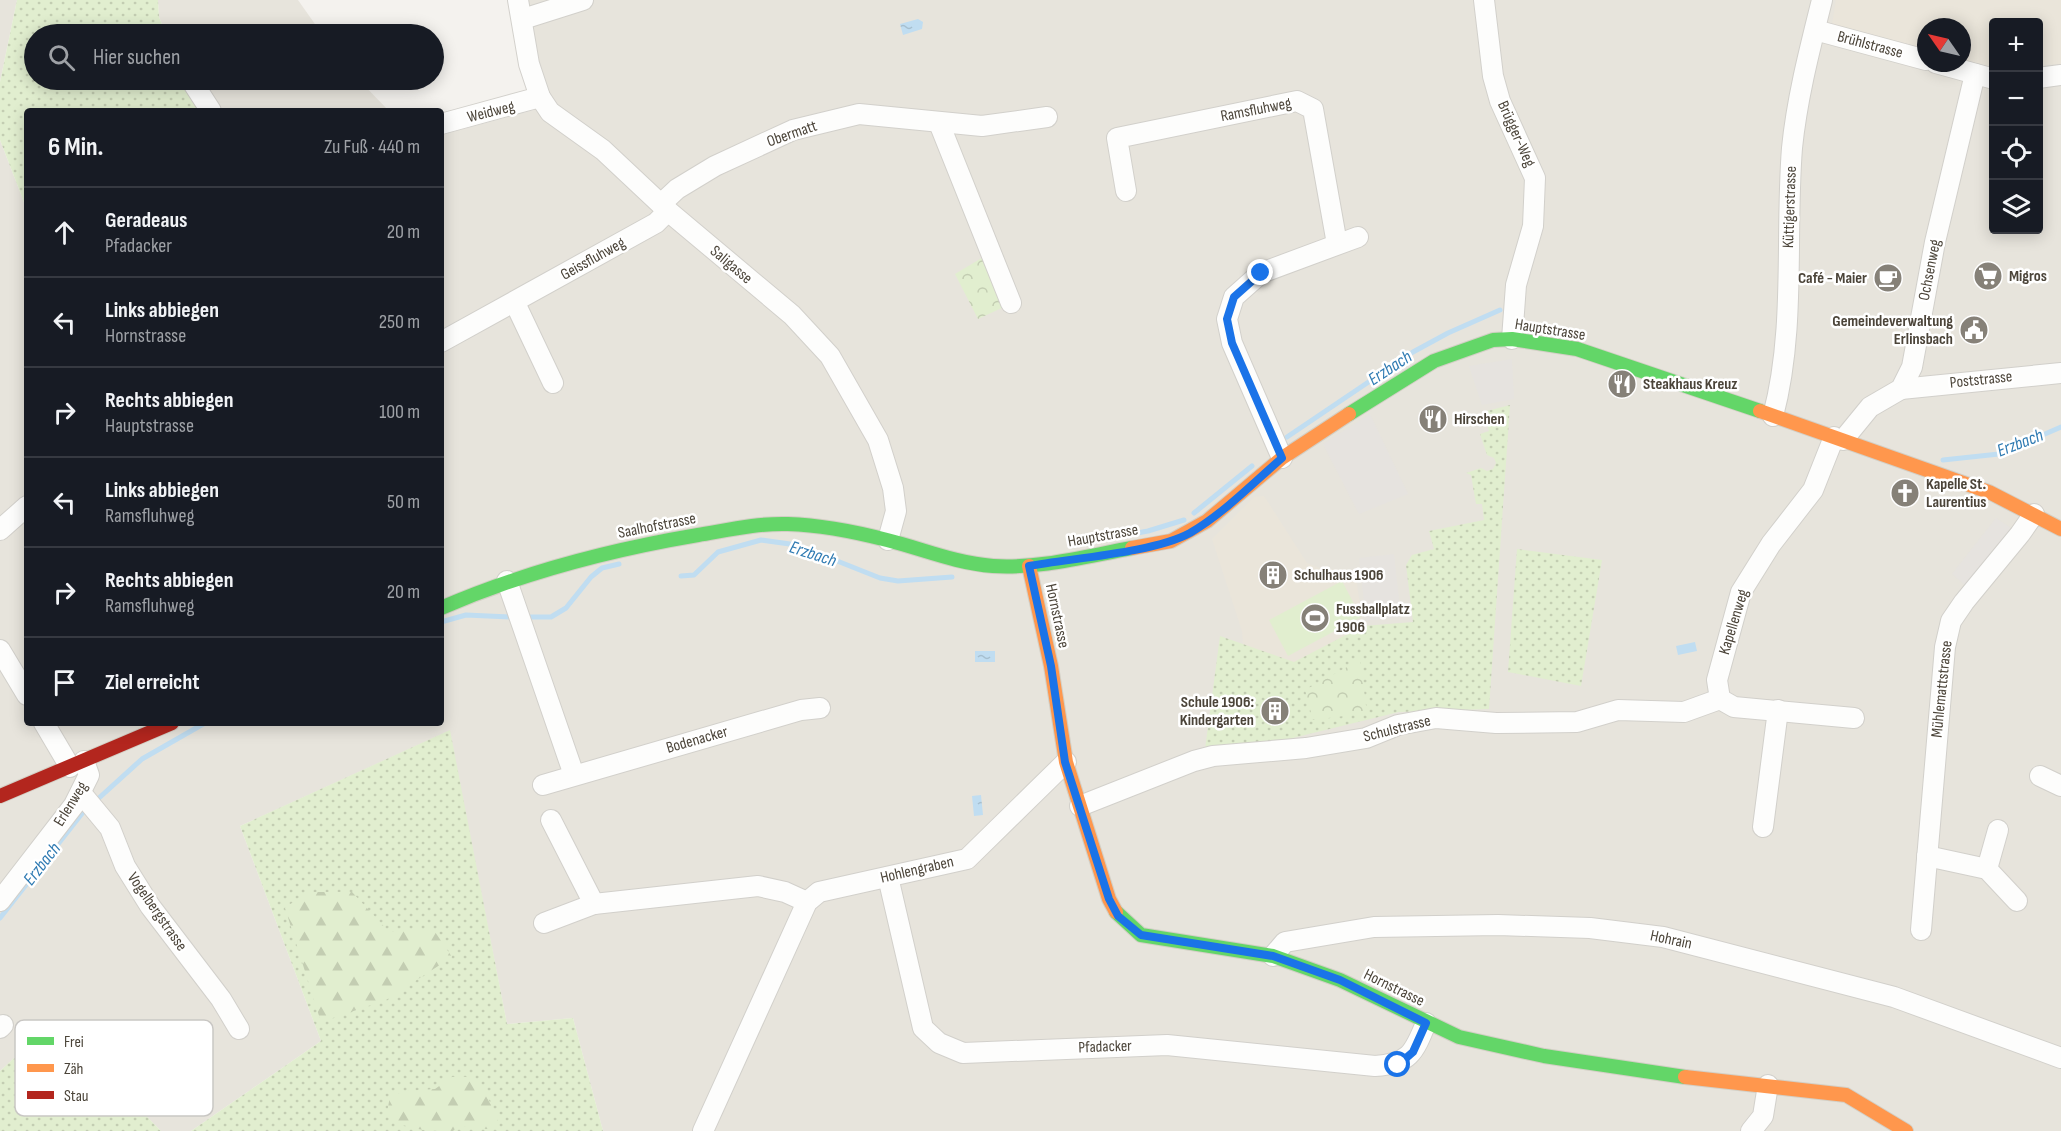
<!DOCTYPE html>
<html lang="de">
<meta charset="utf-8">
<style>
body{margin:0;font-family:"Sofia Sans Condensed",sans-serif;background:#242831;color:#f1f3f6}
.controls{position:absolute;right:18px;top:18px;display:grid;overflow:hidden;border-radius:6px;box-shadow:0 3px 15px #0003}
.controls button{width:54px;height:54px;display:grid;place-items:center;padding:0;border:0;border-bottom:2px solid #363941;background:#171b24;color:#f1f3f6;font:30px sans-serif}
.compass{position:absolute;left:1917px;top:18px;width:54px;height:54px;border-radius:50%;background:#171b24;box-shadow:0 3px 15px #0003;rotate:304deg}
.stop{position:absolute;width:18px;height:18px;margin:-14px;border:4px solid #1a73e8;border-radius:50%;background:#fff}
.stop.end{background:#1a73e8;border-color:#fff;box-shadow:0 2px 6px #0008}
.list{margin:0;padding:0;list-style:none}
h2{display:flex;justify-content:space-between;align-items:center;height:78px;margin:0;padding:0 24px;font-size:26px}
h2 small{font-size:20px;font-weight:400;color:#9ea1a6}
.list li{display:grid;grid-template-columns:39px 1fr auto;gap:18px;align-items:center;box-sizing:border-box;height:90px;padding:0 24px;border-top:2px solid #363941}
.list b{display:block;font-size:22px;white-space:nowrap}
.list p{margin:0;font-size:20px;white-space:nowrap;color:#9ea1a6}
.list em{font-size:20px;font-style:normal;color:#9ea1a6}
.icon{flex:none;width:33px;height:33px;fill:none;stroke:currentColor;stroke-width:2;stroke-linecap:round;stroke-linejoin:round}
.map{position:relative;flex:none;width:2061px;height:1131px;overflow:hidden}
.search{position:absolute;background:#171b24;box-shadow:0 3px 15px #0003;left:24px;top:24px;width:420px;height:66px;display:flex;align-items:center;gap:15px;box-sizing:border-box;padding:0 21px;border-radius:33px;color:#9ea1a6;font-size:22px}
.panel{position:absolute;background:#171b24;box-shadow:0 3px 15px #0003;left:24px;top:108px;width:420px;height:618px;border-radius:6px}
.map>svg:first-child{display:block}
</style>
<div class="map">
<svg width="2061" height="1131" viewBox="0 0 2061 1131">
<defs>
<pattern id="grass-dots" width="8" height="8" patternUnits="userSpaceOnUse" patternTransform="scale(1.5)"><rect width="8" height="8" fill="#e1eecf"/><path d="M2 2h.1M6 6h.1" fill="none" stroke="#c3cdb2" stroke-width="1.8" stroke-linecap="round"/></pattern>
<pattern id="forest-firs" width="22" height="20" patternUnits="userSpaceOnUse" patternTransform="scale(1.5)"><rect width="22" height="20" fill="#e1eecf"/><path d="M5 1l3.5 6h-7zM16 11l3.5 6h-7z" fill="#c3cdb2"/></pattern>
<pattern id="park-crowns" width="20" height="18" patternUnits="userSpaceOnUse" patternTransform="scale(1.5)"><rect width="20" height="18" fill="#e1eecf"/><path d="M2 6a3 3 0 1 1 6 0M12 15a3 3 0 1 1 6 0" fill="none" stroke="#c3cdb2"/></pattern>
<pattern id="water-ripples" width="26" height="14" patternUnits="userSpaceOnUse" patternTransform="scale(1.5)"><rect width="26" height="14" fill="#c0ddf1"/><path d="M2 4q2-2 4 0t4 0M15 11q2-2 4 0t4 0" fill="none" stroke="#a6bfcf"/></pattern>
</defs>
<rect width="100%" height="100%" fill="#f4f2ee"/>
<g fill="#e7e4dc" fill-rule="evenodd">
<polygon points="0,0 17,0 0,82"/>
<polygon points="158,0 298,0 322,34 166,34 159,17"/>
<path d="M510,0H2061V1131H603L573,1018L507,1024L449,731L240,826L321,1041L191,1131H161L54,1022L0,1071V140L27,210V723H441V135L534,110ZM1994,22H2038V230H1994ZM1926,27H1962V63H1926Z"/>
<polygon points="187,80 359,80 389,111 206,111"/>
</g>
<g fill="#eae5da">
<polygon points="1836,0 2061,0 2061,64 2039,65 2038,22 1994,22 1993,67 1962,59 1962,27 1926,27 1926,49 1832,24"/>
<polygon points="1264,496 1307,563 1322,569 1355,570 1376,717 1250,743 1242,631 1212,539 1254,497"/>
</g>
<g fill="url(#grass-dots)">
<polygon points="17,0 158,0 159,17 166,34 34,34 34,80 187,80 206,111 27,111 27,210 0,140 0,82"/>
<polygon points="1510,405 1489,709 1399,712 1272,743 1205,749 1220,636 1294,662 1363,626 1413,622 1406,565 1412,555 1434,549 1429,531 1484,520 1482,504 1476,504 1471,475 1466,473 1481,468 1487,471 1493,469 1496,463 1494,458 1487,455 1480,434 1489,431 1483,412"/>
<polygon points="1517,549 1602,560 1581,686 1508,672"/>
<polygon points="450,730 507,1024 573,1018 603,1131 191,1131 321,1041 240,826"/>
<polygon points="54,1021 161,1131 0,1131 0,1071"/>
</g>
<g fill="url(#forest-firs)">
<polygon points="307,892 352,892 389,932 433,929 452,957 386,1000 321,1022 285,908"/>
<path d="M452,1077C459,1076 470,1076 476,1081C483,1087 500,1118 499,1128L487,1129L458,1126L453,1131C431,1131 400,1131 387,1113L390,1096L407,1091L435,1089Z"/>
</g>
<g fill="url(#park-crowns)">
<polygon points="985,256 1006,306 978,319 955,274"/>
<polygon points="1360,660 1367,713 1313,720 1305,690"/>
</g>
<polygon fill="#e1eecf" points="1342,581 1361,617 1288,656 1269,620"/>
<g fill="#e6e3df">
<polygon points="1512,359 1514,399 1482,405 1469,366"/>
<polygon points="1370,414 1408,494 1359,514 1323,444"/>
<polygon points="1996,518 2020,534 1972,591 1952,574"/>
<polygon points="1394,554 1401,617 1366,621 1359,558"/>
</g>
<g fill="url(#water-ripples)">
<polygon points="918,19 923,22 922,29 903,35 900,24"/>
<polygon points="1695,642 1697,651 1678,655 1676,646"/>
<rect x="975" y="651" width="20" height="11"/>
<polygon points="981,795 983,815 974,816 972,796"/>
</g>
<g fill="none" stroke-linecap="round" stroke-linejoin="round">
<g stroke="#c0ddf1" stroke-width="5">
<polyline points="1287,437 1413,352 1448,333 1500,310"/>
<polyline points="1943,460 1999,454 2061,427"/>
<polyline points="1194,513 1252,466"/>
<polyline points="1073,545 1148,531 1184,520"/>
<polyline points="681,576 694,575 718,552 761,540 797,545 880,578 898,581 952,577"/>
<polyline points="527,617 551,617 566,608 591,577 602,568 619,564"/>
<polyline points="441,622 466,615 510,617"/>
<polyline points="99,798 142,759 205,723"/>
<polyline points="0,918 84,811"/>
</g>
<g stroke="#d2d0cb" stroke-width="22">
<g id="street">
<polyline points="518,0 529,64 540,97 550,112 603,150 668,211 792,315 830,356 878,440 893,488 896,511 888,540"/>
<polyline points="1484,0 1493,76 1500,101 1535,178 1533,226 1516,285 1512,339"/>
<polyline points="523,19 583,0"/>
<polyline points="1815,30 1926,60"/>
<polyline points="1936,63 1994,79"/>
<polyline points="2038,78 2061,75"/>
<polyline points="191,80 211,111"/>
<polyline points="939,123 1011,303"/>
<polyline points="441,124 540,97"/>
<polyline points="1126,191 1117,138 1297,101 1313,109 1337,244"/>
<polyline points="661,204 677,189 715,166 793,130 859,114 982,126 1047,117"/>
<polyline points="515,303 553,383"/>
<polyline points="441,342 656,223 668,211"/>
<polyline points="1901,389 2061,373"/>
<path d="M1773,416C1796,329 1785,237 1792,148C1797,98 1810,48 1822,0"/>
<polyline points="1834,437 1813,490 1771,544 1741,592 1717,680 1720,699 1734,707 1854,718"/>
<polyline points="1843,440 1870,407 1901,389 1912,367 1935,242 1975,74"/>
<polyline points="1282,458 1232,343 1227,319 1234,297 1261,273 1358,237"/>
<polyline points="0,530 27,506"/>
<polyline points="507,581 574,775"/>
<polyline points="0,650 27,695"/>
<polyline points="44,723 70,767"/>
<polyline points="2040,776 2061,786"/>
<polyline points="543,785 801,710 820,708"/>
<polyline points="81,793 110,828 125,866 150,906 221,999 239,1029"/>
<polyline points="1080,806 1194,761 1213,756 1306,748 1366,738 1398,725 1436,718 1496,723 1577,722 1618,710 1684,712 1720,699"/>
<polyline points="551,820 594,904"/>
<polyline points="1763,827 1778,710"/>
<polyline points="1927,856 1987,869 2017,901"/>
<polyline points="1987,869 1998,830"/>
<path d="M888,877L923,1028L939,1043L963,1053L1167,1045L1375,1066C1409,1064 1414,1053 1426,1023"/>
<polyline points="0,901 74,805 89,775 84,761"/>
<polyline points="544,923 594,904 758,886 785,892 807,902"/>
<polyline points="1921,930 1945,647 1951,621 1964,602 2020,534 2034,514"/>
<polyline points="1273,956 1285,942 1374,927 1498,925 1590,928 1663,937 1894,997 2061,1058"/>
<polyline points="0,1028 3,1025"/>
<polyline points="703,1131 807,902 819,892 967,859 1066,762"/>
<polyline points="1751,1131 1763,1116 1768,1085"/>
</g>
</g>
<g stroke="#d3cfc5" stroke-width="16">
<g id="fast">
<polyline points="1349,414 1434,361 1493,340 1512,339 1577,349 1760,411"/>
<path d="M441,608C524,572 609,550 698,535C728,530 758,523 788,524C821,525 856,532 887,540C923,549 955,563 993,566C1039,569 1087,556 1132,548"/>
<polyline points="1116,912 1141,935 1273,956 1340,980 1459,1037 1544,1056 1685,1077"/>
</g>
</g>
<g stroke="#d3cfc5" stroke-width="16">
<g id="slow">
<polyline points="1760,411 1989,492 2061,529"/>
<polyline points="1132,548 1171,541 1207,521 1282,458 1349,414"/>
<polyline points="1029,566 1051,666 1066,762 1109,899 1116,912"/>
<polyline points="1685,1077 1846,1095 1906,1131"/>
</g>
</g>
<g stroke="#d3cfc5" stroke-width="16">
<polyline id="jam" points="0,796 172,723"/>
</g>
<use href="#street" stroke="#fdfdfc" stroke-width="20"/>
<use href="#fast" stroke="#63d668" stroke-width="14"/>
<use href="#slow" stroke="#ff974d" stroke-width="14"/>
<use href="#jam" stroke="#b3261e" stroke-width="14"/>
</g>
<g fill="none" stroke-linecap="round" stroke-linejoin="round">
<path stroke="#1a73e8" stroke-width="8" d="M1261,273L1234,297L1227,319L1232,343L1282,458C1253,483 1223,514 1190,533C1153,553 1072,558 1029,566L1051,666L1065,762L1109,899L1118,916L1141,935L1273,956L1340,980L1426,1023L1413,1052L1398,1065"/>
</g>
<defs>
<g id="supermarket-disc" transform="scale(1.5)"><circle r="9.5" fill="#868178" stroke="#fff"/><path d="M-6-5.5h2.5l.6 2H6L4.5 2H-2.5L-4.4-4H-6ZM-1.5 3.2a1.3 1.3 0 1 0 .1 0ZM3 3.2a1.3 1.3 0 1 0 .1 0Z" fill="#fff"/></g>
<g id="cafe-disc" transform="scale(1.5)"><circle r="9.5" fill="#868178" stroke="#fff"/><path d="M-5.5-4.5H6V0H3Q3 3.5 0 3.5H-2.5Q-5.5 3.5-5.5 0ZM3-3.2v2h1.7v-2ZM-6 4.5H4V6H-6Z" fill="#fff"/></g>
<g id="civic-disc" transform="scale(1.5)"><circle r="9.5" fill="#868178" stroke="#fff"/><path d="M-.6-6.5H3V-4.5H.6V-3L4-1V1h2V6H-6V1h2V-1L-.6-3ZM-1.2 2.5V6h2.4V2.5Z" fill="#fff"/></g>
<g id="restaurant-disc" transform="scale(1.5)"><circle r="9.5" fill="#868178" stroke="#fff"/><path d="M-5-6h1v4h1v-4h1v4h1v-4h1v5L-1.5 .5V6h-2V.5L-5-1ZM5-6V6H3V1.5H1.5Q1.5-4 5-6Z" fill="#fff"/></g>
<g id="church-disc" transform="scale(1.5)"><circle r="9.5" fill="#868178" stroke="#fff"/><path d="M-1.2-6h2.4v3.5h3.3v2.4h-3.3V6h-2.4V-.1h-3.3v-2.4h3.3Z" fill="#fff"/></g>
<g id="building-disc" transform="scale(1.5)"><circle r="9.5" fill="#868178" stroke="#fff"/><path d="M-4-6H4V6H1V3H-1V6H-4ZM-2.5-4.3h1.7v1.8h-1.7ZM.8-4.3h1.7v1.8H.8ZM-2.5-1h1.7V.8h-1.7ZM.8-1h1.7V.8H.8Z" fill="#fff"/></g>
<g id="stadium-disc" transform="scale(1.5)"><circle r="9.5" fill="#868178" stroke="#fff"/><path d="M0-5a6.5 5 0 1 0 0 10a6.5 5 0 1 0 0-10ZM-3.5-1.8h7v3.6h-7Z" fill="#fff"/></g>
</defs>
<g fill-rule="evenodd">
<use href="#supermarket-disc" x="1988" y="276"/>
<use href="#cafe-disc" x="1888" y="278"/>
<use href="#civic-disc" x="1974" y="330"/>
<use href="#restaurant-disc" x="1622" y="384"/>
<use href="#restaurant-disc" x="1433" y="419"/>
<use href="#church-disc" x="1905" y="493"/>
<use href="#building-disc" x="1273" y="575"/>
<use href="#stadium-disc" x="1315" y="618"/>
<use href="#building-disc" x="1275" y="711"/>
</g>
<g text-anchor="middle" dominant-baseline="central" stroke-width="5" stroke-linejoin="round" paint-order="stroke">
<g font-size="16" fill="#4b4439" stroke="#fff">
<text transform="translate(1870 45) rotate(15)">Brühlstrasse</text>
<text transform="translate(1256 110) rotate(-11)">Ramsfluhweg</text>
<text transform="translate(491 112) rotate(-14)">Weidweg</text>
<text transform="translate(792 134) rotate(-19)">Obermatt</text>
<text transform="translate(1516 134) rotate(66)">Brügger-Weg</text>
<text transform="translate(1790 207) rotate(-88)">Küttigerstrasse</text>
<text transform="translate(593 259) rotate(-29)">Geissfluhweg</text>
<text transform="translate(731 265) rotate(40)">Saligasse</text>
<text transform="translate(1930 270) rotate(-79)">Ochsenweg</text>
<text transform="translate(1550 330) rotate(9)">Hauptstrasse</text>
<text transform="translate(1981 380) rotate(-6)">Poststrasse</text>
<text transform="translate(657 526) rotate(-11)">Saalhofstrasse</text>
<text transform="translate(1103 536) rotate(-10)">Hauptstrasse</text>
<text transform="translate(1057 616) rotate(78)">Hornstrasse</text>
<text transform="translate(1734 622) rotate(-73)">Kapellenweg</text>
<text transform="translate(1942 689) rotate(-84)">Mühlemattstrasse</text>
<text transform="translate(1397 729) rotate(-14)">Schulstrasse</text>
<text transform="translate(697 740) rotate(-16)">Bodenacker</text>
<text transform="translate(71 804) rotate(-58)">Erlenweg</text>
<text transform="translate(917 870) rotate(-13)">Hohlengraben</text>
<text transform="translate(157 912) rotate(55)">Vogelbergstrasse</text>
<text transform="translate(1671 940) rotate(12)">Hohrain</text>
<text transform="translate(1394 988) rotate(26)">Hornstrasse</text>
<text transform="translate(1105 1047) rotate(-2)">Pfadacker</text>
</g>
<g font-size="16" font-weight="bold" fill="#4b4439" stroke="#fff" text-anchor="start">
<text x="2009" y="276">Migros</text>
<text x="1867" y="278" text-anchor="end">Café - Maier</text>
<text x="1953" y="321" text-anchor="end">Gemeindeverwaltung<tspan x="1953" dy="18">Erlinsbach</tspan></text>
<text x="1643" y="384">Steakhaus Kreuz</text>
<text x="1454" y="419">Hirschen</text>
<text x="1926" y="484">Kapelle St.<tspan x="1926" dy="18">Laurentius</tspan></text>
<text x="1294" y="575">Schulhaus 1906</text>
<text x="1336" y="609">Fussballplatz<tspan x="1336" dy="18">1906</tspan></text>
<text x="1254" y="702" text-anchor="end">Schule 1906:<tspan x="1254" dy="18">Kindergarten</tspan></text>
</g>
<g font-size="18" font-style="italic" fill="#2e7ab2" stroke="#fff">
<text transform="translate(1390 368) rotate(-33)">Erzbach</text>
<text transform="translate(2020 443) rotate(-21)">Erzbach</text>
<text transform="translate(813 554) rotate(18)">Erzbach</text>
<text transform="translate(42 864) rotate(-52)">Erzbach</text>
</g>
</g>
<rect x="15" y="1020" width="198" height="96" rx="9" fill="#fff" stroke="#c9c7c4" stroke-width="1.5"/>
<rect x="27" y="1037" width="27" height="8" fill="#63d668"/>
<rect x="27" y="1064" width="27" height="8" fill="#ff974d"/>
<rect x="27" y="1091" width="27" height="8" fill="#b3261e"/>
<g font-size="16" fill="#4b4439">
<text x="64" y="1047">Frei</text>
<text x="64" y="1074">Zäh</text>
<text x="64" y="1101">Stau</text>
</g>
</svg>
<div class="controls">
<button>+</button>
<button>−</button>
<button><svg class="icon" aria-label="locate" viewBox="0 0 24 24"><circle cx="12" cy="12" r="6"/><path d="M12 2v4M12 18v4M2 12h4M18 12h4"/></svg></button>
<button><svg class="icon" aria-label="layers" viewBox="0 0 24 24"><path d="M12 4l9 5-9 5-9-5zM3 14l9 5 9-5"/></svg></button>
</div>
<svg class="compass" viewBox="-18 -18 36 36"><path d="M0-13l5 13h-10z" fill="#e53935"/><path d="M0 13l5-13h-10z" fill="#9ea1a6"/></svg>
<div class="stop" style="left:1398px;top:1065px"></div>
<div class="stop end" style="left:1261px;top:273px"></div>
<div class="search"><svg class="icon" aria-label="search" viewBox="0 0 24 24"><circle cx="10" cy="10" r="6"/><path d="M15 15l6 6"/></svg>Hier suchen</div>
<section class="panel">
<h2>6 Min.<small>Zu Fuß · 440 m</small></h2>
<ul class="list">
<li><svg class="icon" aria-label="ahead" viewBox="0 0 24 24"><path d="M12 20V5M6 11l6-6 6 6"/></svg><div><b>Geradeaus</b><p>Pfadacker</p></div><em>20 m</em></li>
<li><svg class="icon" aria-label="left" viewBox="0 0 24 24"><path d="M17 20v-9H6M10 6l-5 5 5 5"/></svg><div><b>Links abbiegen</b><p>Hornstrasse</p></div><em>250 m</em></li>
<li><svg class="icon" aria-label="right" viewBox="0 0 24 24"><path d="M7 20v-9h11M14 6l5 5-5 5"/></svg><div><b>Rechts abbiegen</b><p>Hauptstrasse</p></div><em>100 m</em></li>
<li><svg class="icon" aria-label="left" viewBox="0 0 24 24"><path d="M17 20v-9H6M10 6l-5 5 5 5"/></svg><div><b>Links abbiegen</b><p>Ramsfluhweg</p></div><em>50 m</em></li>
<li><svg class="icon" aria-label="right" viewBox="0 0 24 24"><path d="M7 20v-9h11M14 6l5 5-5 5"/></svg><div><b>Rechts abbiegen</b><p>Ramsfluhweg</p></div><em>20 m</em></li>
<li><svg class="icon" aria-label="arrive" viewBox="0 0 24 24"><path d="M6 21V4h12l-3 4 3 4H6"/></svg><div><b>Ziel erreicht</b></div></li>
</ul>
</section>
</div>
